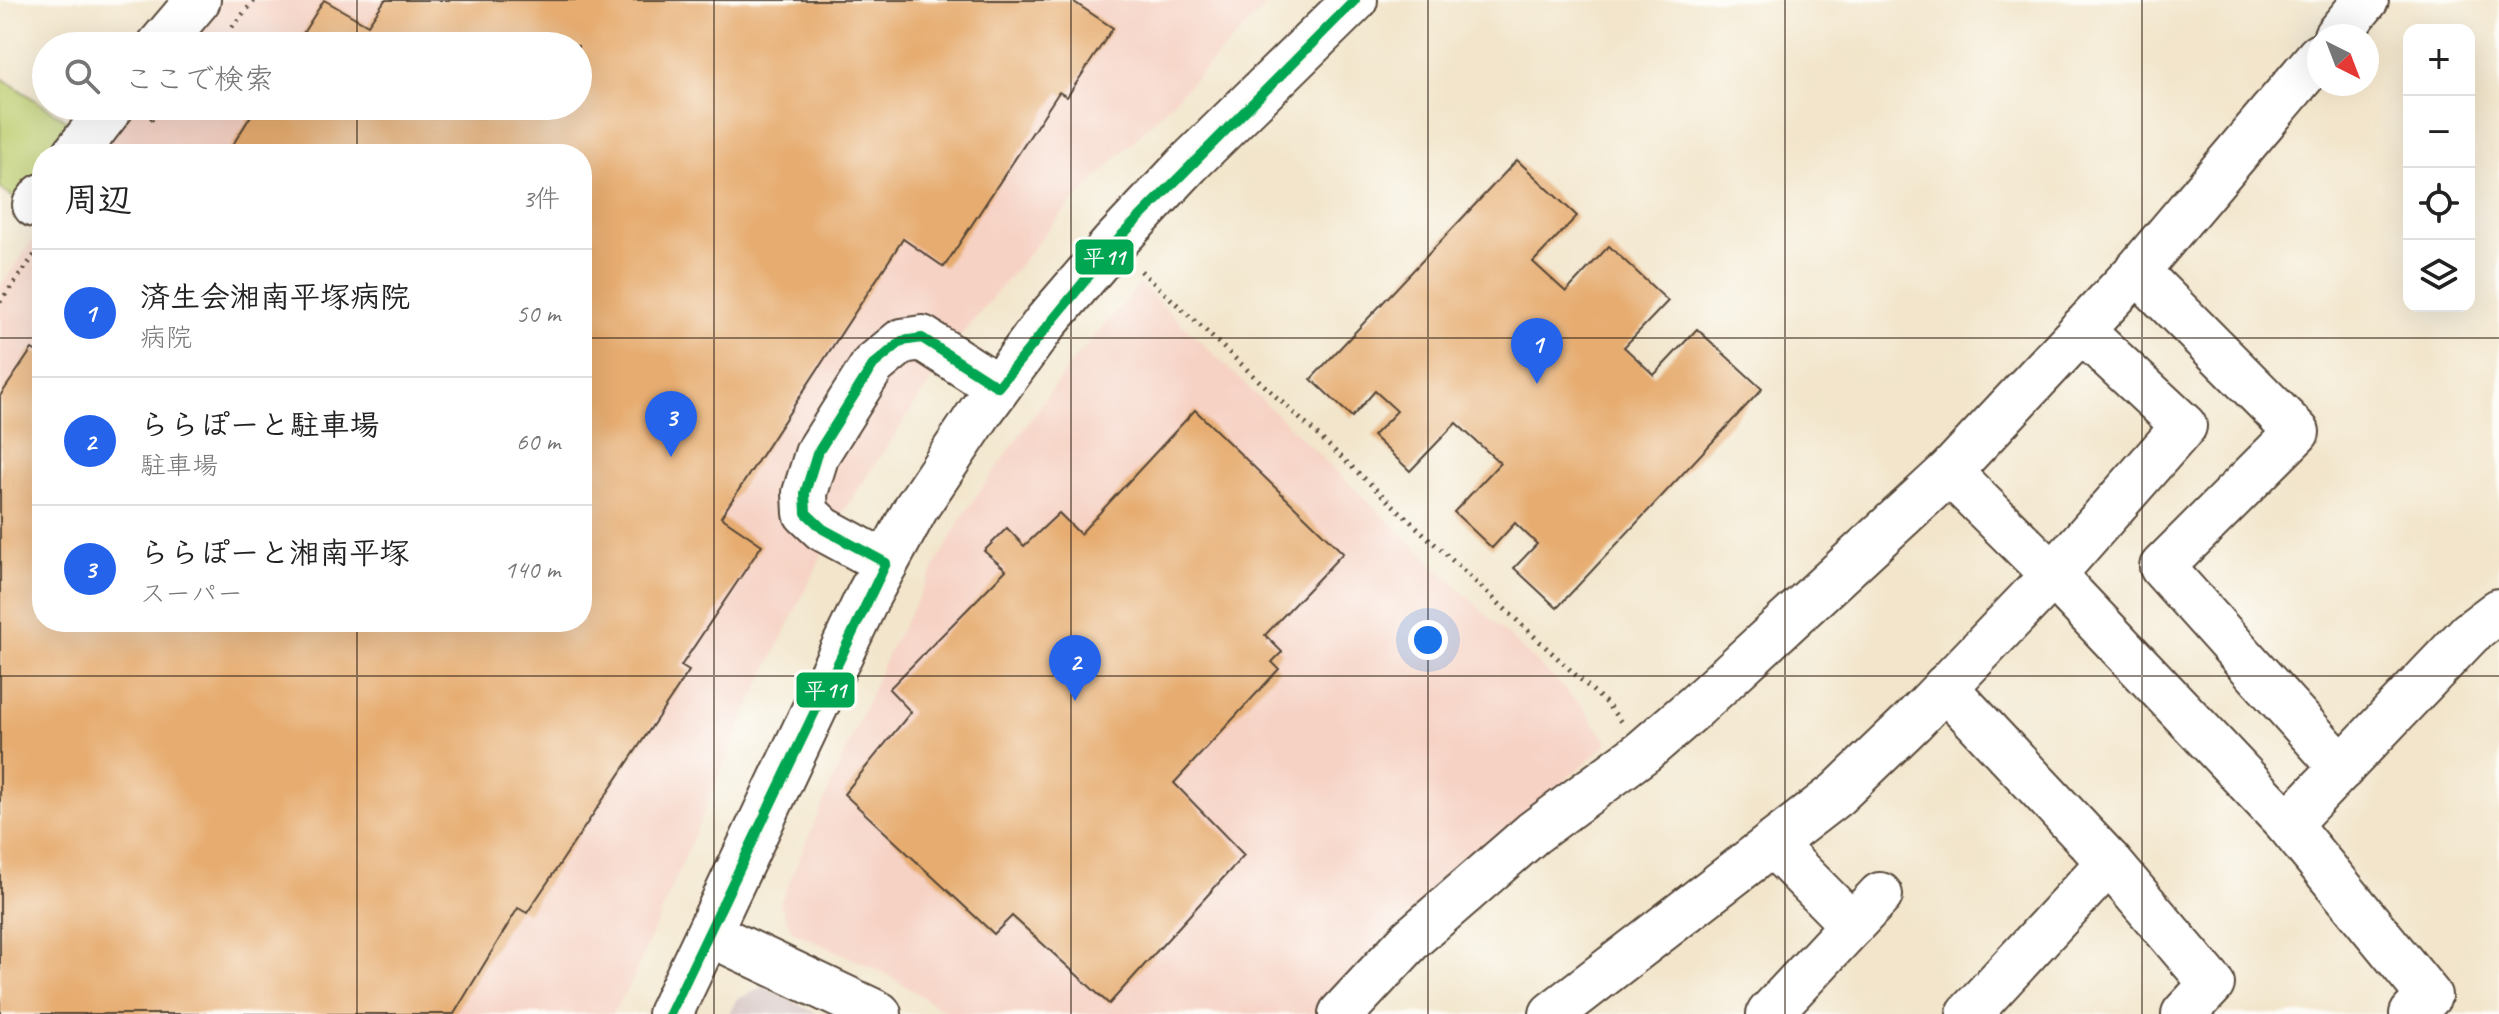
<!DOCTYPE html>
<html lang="ja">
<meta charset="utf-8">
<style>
body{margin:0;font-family:Caveat,"Klee One",sans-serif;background:#f6f6f6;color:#222}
.controls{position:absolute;right:24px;top:24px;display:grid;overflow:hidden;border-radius:16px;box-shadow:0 8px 32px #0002}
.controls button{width:72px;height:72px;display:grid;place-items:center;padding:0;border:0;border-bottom:2px solid #e0e0e0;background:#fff;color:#222;font:40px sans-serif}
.compass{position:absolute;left:2307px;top:24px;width:72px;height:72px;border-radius:50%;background:#fff;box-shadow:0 8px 32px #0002;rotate:138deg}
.you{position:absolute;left:1428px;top:640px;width:28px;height:28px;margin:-20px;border:6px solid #fff;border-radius:50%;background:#1a73e8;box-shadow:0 0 0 12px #1a73e833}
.badge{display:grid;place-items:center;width:52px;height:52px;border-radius:50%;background:#2563eb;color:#fff;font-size:26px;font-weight:700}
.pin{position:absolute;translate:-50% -66px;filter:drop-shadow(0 2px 4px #0008)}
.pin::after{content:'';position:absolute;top:42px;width:28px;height:24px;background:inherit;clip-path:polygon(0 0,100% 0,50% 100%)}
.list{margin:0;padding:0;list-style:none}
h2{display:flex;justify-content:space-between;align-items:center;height:104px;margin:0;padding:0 32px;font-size:34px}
h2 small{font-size:26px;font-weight:400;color:#767676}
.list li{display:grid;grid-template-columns:52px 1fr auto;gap:24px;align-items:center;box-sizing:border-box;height:128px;padding:0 32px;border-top:2px solid #e0e0e0}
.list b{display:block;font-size:30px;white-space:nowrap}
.list p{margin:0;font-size:26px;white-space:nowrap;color:#767676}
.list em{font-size:26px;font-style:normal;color:#767676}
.icon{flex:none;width:44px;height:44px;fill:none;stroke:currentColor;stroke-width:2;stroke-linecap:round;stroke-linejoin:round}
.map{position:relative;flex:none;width:2499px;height:1014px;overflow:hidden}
.search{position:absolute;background:#fff;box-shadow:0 8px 32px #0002;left:32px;top:32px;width:560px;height:88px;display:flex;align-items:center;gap:20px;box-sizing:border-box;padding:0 28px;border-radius:44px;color:#767676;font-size:30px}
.panel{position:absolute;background:#fff;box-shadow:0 8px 32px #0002;left:32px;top:144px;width:560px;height:488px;border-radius:32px}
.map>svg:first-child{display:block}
</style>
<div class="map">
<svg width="2499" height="1014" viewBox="0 0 2499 1014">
<rect width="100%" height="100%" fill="#fdfcf7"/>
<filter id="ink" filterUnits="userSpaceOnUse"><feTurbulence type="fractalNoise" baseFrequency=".0125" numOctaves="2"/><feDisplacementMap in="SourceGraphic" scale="16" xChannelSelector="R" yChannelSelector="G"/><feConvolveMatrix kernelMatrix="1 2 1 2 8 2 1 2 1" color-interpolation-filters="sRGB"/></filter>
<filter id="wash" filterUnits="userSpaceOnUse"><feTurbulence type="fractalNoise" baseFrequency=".006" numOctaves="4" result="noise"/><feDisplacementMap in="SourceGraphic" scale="32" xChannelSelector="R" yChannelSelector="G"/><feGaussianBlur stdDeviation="1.8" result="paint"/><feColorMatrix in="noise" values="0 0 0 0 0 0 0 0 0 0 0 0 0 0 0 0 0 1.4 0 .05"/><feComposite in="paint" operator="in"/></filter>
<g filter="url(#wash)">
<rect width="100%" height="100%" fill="#f2e5cb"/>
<g fill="#f6d2c4">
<polygon points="222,0 1272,0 1057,219 963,333 843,512 747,711 632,981 612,1014 0,1014 0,287 42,227 42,622 582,622 582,154 93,154 130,106 578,106 578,46 182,46"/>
<polygon points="1140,284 1582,706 1608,743 1377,945 1313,1014 950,1014 886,974 792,931 780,903 889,651 964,514 1068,367"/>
</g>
<polygon fill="#d1bfbe" points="766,986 792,1001 818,1014 729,1014 736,1000"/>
<polygon fill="#bece71" stroke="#7c7c48" stroke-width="2" points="0,77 72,124 52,154 42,154 42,169 20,202 0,188"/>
<g id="blocks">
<g fill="#e6ac6f">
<polygon points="324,0 368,25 385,0 1071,0 1113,28 1067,97 1059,92 944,267 903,239 721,517 762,545 681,666 689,671 527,913 518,908 454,1014 0,1014 0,396 32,349 42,355 42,622 582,622 582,154 227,154 257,106 578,106 578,46 295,46"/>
<polygon points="1517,160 1577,216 1533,262 1566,292 1609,246 1668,301 1624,347 1654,375 1697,329 1762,389 1557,608 1514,568 1537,544 1515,523 1492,548 1454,512 1500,463 1456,423 1410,471 1373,436 1397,411 1375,391 1352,417 1311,379"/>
<polygon points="1195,410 1343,553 1265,635 1282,652 1272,662 1279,669 1174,783 1244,855 1109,1004 1012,916 994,934 844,794 911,712 889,689 1006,570 984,551 1007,528 1024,546 1059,513 1080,534"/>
</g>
</g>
</g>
<g filter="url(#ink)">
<use href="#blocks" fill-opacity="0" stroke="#564638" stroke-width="2"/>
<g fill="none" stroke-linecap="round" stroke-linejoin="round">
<g stroke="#564638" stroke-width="48">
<g id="minor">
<polyline points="2336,36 2366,0"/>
<polyline points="159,46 198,0"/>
<polyline points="75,154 112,106"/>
<polyline points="35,205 42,196"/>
<polyline points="2137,271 2297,432 2162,567 2342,768"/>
<polyline points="1949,472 2053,575 2288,824 2429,996 2412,1014"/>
<polyline points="886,563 823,529 806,513 805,493 817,454 873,365 902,341 922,338 998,387"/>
<polyline points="1945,687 2109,862 2212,984 2184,1014"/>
<polyline points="2288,824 2470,633 2499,611"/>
<polyline points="1772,844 1852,925"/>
<polyline points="710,934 879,1014"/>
<polyline points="670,1014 869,594 916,508 981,411 1046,322 1113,244 1188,164 1355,0"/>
<polyline points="1341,1014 1411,939 1533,833 1644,751 1696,706 1949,472 2137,271 2319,56"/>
<polyline points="1552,1014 1837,794 1912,722 2053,575 2184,426 2081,330"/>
<polyline points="1769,1014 1880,895"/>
<polyline points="1969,1014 2109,862"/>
</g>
</g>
<g stroke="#564638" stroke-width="5" stroke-dasharray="2 6" stroke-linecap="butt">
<polyline points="232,27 255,0"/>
<polyline points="151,120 163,106"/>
<polyline points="1141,271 1607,704 1621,722"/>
<polyline points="0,302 42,245"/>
</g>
<use href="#minor" stroke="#fff" stroke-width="44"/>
<g stroke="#fdfcf7" stroke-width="16">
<polyline id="bus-1" points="670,1014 886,563 823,529 806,513 805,493 817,454 873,365 902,341 922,338 998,387 1123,234 1355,0"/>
</g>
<use href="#bus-1" stroke="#00a651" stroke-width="10"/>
</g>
</g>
<path fill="none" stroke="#3b2a1e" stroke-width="2" stroke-opacity="0.55" d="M357,0V46M714,0V1014M1071,0V1014M1428,0V1014M1785,0V1014M2142,0V1014M357,106V154M0,338H42M582,338H2499M357,622V1014M0,676H2499"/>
<g stroke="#fdfcf7" stroke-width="3">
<rect x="1074" y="238" width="61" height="38" rx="8" fill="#00a651"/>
<rect x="795" y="671" width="61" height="38" rx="8" fill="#00a651"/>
</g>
<g font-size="22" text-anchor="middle" font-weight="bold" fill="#fff">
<text x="1104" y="265">平11</text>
<text x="825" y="698">平11</text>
</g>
</svg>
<div class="controls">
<button>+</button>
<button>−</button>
<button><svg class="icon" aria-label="locate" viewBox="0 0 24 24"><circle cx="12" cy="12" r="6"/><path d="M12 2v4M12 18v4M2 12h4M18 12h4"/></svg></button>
<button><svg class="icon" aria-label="layers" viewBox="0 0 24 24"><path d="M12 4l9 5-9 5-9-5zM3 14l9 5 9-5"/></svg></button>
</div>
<svg class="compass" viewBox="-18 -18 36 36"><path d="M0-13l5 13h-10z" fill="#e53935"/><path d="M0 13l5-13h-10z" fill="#767676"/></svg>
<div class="you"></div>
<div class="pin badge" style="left:1537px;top:384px">1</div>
<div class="pin badge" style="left:1075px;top:701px">2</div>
<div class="pin badge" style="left:671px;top:457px">3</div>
<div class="search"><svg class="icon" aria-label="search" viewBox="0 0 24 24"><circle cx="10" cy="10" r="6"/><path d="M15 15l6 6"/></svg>ここで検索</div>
<section class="panel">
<h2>周辺<small>3件</small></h2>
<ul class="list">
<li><span class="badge">1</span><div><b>済生会湘南平塚病院</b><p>病院</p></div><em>50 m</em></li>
<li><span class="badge">2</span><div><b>ららぽーと駐車場</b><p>駐車場</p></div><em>60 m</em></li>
<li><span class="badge">3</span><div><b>ららぽーと湘南平塚</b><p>スーパー</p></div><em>140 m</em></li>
</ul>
</section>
</div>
